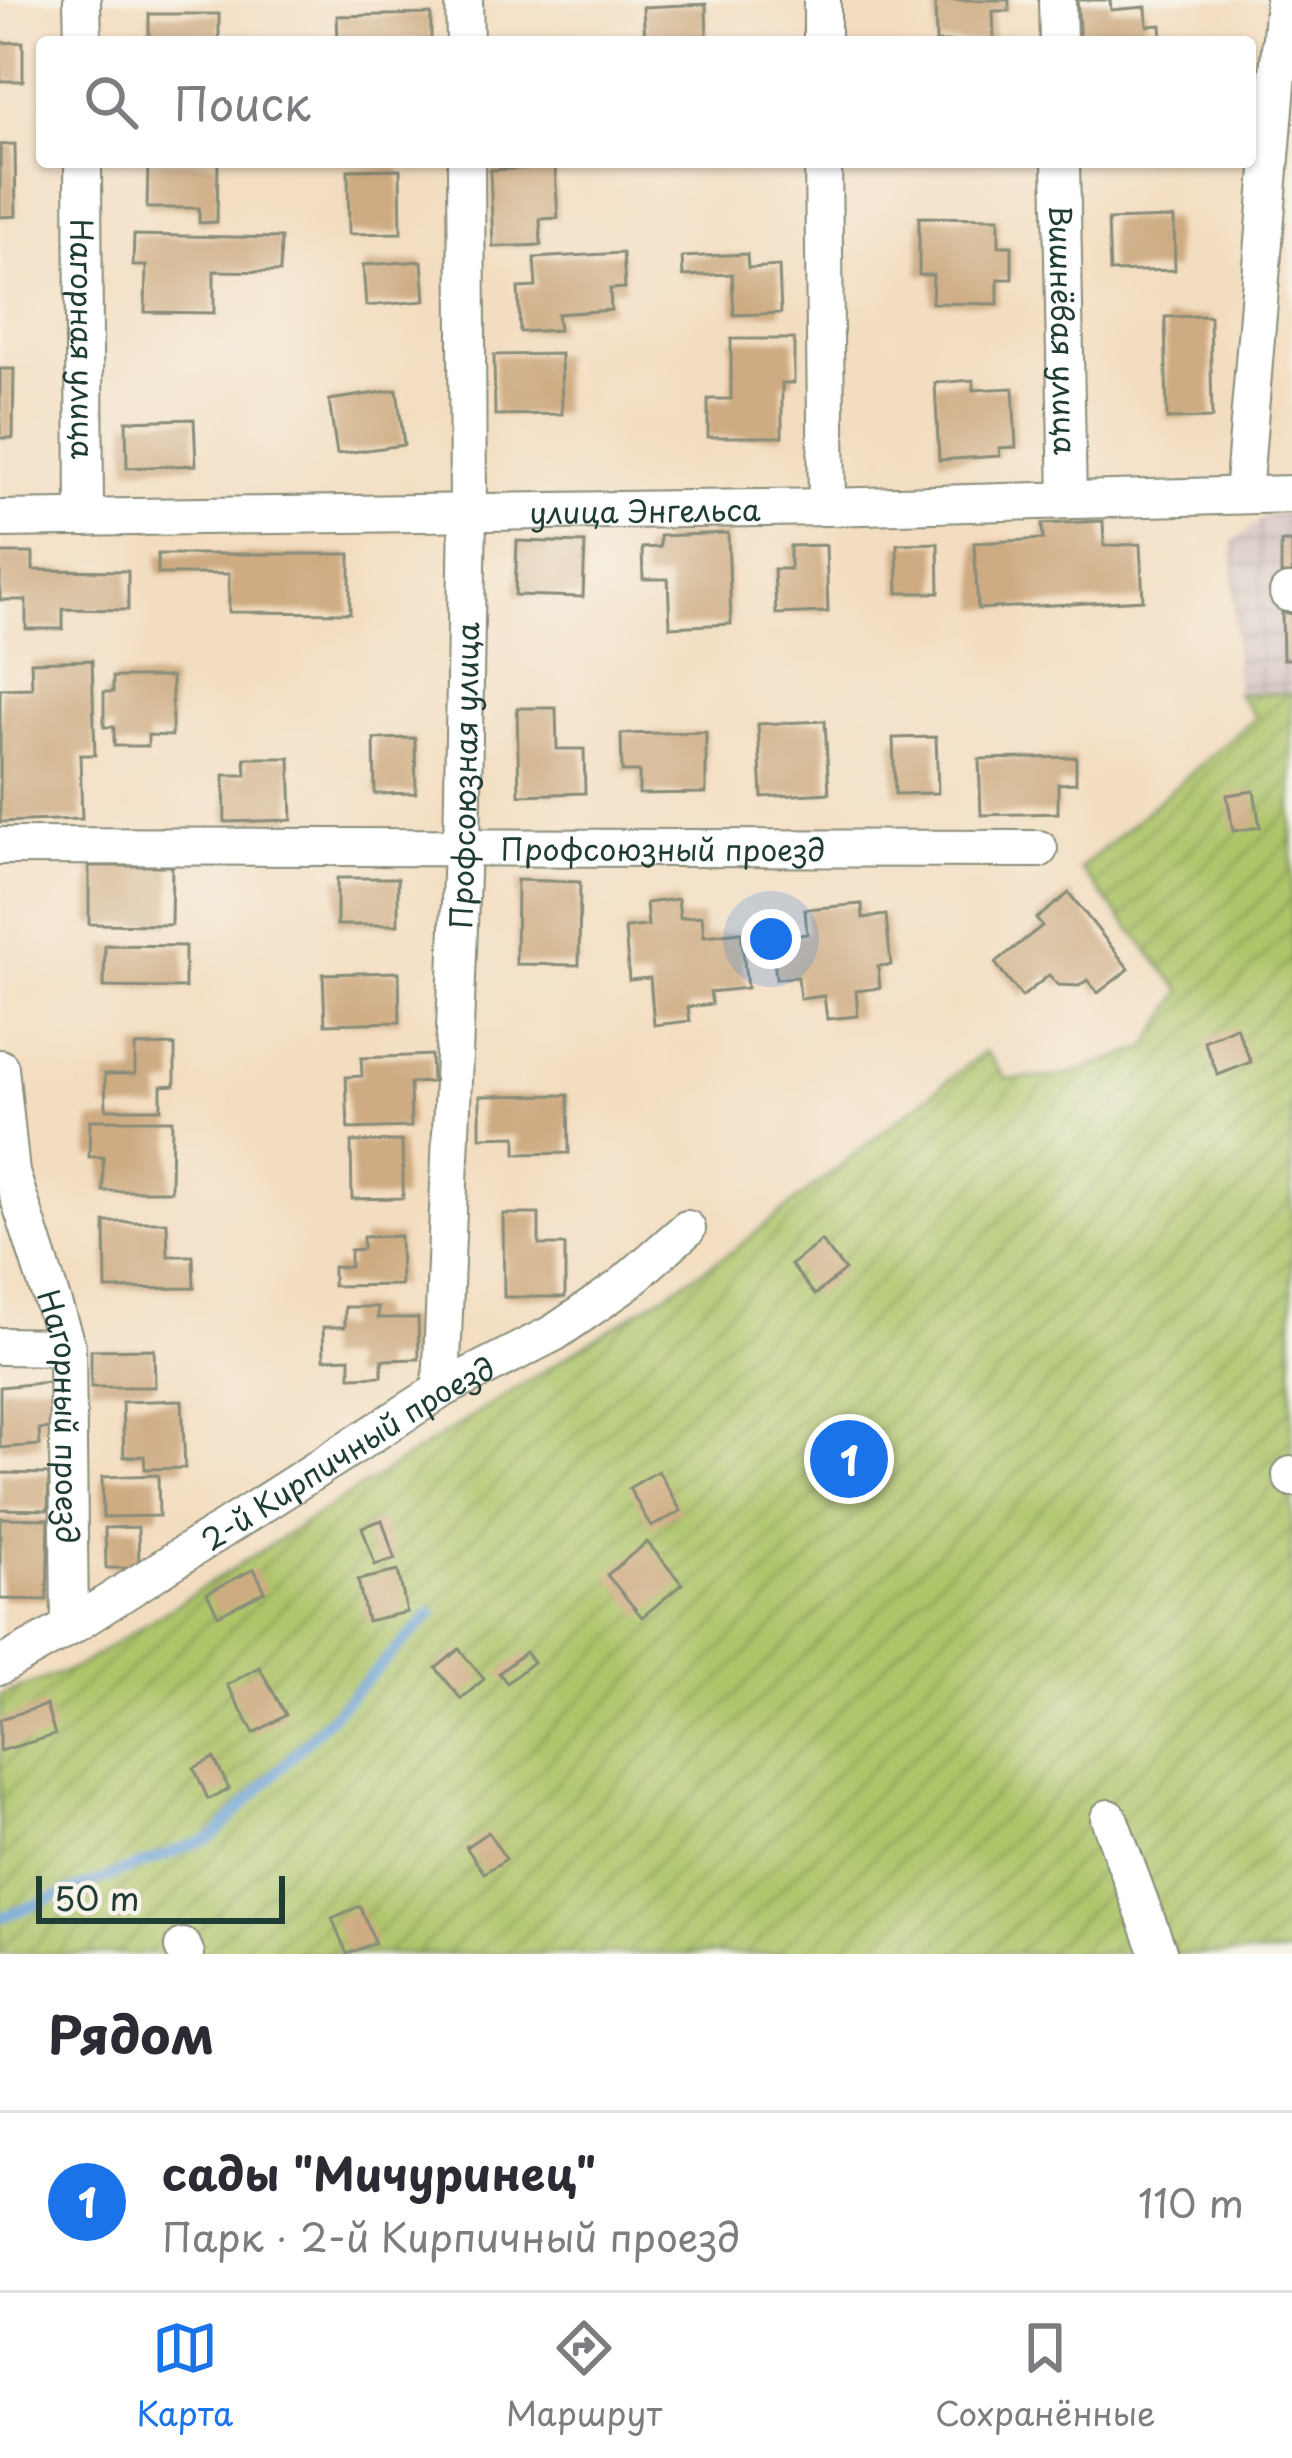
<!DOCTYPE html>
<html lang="ru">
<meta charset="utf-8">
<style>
body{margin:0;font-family:"Playpen Sans",sans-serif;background:#f2f2f3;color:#2b2b33}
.scale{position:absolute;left:36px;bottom:30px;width:249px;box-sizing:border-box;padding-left:12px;border:6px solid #1f3d34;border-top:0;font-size:33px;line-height:42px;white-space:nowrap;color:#1f3d34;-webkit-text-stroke:9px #f7f3e8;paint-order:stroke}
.you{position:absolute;left:771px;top:939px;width:42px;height:42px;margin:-30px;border:9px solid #fff;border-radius:50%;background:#1a73e8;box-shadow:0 0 0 18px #1a73e833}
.badge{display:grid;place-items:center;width:78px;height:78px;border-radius:50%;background:#1a73e8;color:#fff;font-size:39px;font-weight:700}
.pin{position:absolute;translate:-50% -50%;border:6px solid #fff;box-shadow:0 3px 12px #0006}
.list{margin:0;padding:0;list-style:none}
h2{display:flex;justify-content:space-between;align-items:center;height:156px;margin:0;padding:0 48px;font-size:51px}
h2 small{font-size:39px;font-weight:400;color:#7c7c81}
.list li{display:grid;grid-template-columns:78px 1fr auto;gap:36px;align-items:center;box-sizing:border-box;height:180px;padding:0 48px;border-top:3px solid #e1e1e2}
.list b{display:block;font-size:45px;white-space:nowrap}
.list p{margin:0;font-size:39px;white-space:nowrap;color:#7c7c81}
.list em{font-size:39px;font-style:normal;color:#7c7c81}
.icon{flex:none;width:66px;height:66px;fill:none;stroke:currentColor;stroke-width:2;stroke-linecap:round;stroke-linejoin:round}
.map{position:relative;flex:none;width:1292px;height:1954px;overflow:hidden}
.search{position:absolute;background:#fff;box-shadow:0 3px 9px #0004;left:36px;right:36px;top:36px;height:132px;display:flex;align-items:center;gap:30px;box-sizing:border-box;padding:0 42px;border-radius:12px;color:#7c7c81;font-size:45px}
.sheet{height:336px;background:#fff}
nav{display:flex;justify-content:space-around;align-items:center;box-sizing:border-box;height:168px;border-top:3px solid #e1e1e2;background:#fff;font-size:33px;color:#7c7c81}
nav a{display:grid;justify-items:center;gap:6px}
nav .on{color:#1a73e8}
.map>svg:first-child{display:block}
</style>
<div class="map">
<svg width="1292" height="1954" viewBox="0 0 1292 1954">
<defs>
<pattern id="industrial-grid" width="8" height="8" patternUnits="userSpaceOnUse" patternTransform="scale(3)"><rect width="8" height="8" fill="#d2bfc0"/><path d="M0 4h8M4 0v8" fill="none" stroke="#aa9c9d"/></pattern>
<pattern id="garden-furrows" width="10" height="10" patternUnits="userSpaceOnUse" patternTransform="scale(3)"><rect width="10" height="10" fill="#aec56b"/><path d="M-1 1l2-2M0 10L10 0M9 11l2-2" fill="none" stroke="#8da159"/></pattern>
</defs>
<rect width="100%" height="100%" fill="#f7f3e8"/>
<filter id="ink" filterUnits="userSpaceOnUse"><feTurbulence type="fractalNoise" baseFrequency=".00833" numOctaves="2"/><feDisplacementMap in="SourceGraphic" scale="24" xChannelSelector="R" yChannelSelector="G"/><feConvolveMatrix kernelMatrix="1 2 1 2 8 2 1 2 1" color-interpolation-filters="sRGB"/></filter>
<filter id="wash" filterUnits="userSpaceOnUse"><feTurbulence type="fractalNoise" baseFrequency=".004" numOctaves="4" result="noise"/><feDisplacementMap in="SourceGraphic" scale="48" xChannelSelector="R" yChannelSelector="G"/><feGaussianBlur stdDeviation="2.7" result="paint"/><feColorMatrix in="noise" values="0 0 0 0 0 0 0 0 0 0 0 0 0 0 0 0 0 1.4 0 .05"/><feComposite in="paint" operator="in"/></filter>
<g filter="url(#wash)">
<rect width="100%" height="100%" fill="#f3ddc0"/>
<polygon fill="url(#industrial-grid)" points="1269,513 1292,513 1292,693 1237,694 1233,542"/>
<polygon fill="url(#garden-furrows)" stroke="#668150" stroke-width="3" points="1292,693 1292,1954 0,1954 0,1695 78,1667 733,1251 985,1051 1006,1079 1060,1077 1147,1048 1182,991 1080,869 1256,717 1237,694"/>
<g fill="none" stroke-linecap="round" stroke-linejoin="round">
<polyline stroke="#6aa2d9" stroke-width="10" points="0,1918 213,1837 432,1613"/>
</g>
<g id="blocks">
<g fill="#ceab82">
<polygon points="935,0 1009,0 1009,11 993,11 994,42 936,42"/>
<polygon points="1077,0 1110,0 1111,10 1146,7 1147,26 1161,25 1162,42 1080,42"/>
<polygon points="706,4 707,42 645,42 643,7"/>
<rect x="149" y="14" width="70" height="28"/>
<polygon points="431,14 431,42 338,42 337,16"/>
<polygon points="23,42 23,81 0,81 0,43"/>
<polygon points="15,144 16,216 0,217 0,145"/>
<polygon points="148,162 218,162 217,222 199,223 199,208 147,208"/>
<polygon points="555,167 558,218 540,219 541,245 493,247 490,170"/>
<polygon points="400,169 401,233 349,234 348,170"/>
<polygon points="919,217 999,218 999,246 1012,246 1012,279 998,279 998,304 932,303 933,275 919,275"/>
<polygon points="1174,218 1175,270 1110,272 1108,220"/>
<polygon points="134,235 281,238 280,272 214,271 214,313 145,312 146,266 133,266"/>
<polygon points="623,253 625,288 610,289 611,310 557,314 559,330 520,332 518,288 536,287 534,258"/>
<polygon points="747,254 748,268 779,266 781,313 734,315 732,274 683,276 682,257"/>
<polygon points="422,261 425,301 366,306 363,265"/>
<polygon points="1210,316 1212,418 1167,419 1165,317"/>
<polygon points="731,339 794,339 794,383 782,383 782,437 708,437 708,399 731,399"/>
<polygon points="561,354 562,414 495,415 494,355"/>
<polygon points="0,369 14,369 13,438 0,438"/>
<polygon points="973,380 973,390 1013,388 1016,447 999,448 1000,456 939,460 935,383"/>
<polygon points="397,390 404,445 337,454 329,400"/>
<polygon points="194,419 196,465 127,468 126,421"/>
<polygon points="1103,521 1104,546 1140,544 1143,600 978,609 974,543 1043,539 1042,524"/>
<polygon points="728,533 731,624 670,627 668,579 643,579 642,548 660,547 660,536"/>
<polygon points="517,541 585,543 583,597 515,595"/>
<rect x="1281" y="542" width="11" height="32"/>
<polygon points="938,543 939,593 898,593 897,544"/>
<polygon points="826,545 828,612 776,614 774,569 790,569 790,546"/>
<polygon points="0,553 33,553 33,570 128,571 128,610 63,609 63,629 26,629 26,600 0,600"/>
<polygon points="158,554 350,554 350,613 229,612 229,574 158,574"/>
<polygon points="1282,613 1292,613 1292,659 1283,659"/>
<polygon points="92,660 95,755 80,755 82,819 0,822 0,689 32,688 31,662"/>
<polygon points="113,677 172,677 172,736 148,735 148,746 114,746 114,727 104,727 104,692 113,692"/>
<polygon points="517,708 556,708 557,749 584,749 585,793 519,795"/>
<polygon points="825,721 829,793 762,797 758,724"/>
<polygon points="706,732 706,793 639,794 639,772 622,772 621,734"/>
<polygon points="936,737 938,793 895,794 893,738"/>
<polygon points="415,738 416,793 375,794 374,739"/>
<polygon points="1076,757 1076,783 1058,784 1058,813 981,815 979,759"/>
<polygon points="245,758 290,758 292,820 225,822 224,775 246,775"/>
<polygon points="1254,791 1260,827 1233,831 1227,795"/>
<polygon points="89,866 172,866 171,925 89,924"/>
<rect x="337" y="878" width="61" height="47"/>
<polygon points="517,880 580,882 579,965 516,964"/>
<polygon points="1069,893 1129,969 1098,993 1087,980 1079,986 1058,985 1049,975 1022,997 995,963 1042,926 1036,919"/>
<polygon points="678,899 680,918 702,916 704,936 741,932 747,988 710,992 712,1004 688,1007 690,1021 654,1025 650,978 629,980 625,928 648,926 646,903"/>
<polygon points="862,904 863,918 886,915 891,965 878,966 880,988 856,991 858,1016 827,1019 824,996 800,999 798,977 776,979 772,938 807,934 805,909"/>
<polygon points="105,945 185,946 185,988 104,987"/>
<polygon points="399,972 400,1022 325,1024 323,974"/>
<polygon points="1236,1027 1251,1062 1218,1075 1204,1041"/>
<polygon points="175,1045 175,1085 161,1086 161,1109 106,1109 105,1074 135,1074 135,1046"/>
<polygon points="431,1055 432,1082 410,1083 411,1127 348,1129 346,1077 362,1076 361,1058"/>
<polygon points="568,1095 569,1153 516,1154 516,1136 480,1137 480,1096"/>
<polygon points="90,1120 172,1120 171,1191 103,1191 103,1157 89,1157"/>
<polygon points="402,1141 403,1198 352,1199 351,1142"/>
<polygon points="503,1214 539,1214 539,1245 565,1245 565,1297 504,1297"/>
<polygon points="105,1222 167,1222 168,1256 193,1256 194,1288 106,1289"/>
<polygon points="400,1236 401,1285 333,1286 333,1267 350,1267 350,1250 363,1249 363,1237"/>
<polygon points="821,1241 845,1270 815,1295 791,1265"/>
<polygon points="345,1307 378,1307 378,1318 418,1318 419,1359 382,1360 382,1376 350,1377 350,1358 324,1359 323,1327 345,1327"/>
<polygon points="154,1349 155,1387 91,1387 91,1350"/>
<polygon points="50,1382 54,1428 39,1429 40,1445 0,1448 0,1387"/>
<polygon points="182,1400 185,1468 145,1469 144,1456 124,1457 122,1402"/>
<polygon points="658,1471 681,1511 651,1527 629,1488"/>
<polygon points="0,1473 49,1474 48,1510 0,1509"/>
<polygon points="158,1475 159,1516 103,1517 102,1477"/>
<polygon points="0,1518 49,1519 47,1600 0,1599"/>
<polygon points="382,1520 395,1559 375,1565 362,1527"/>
<polygon points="138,1527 139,1568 106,1568 105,1528"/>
<polygon points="647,1542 682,1584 642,1617 607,1575"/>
<polygon points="254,1569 265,1591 218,1615 207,1593"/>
<polygon points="398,1571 407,1612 367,1621 358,1580"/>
<polygon points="459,1649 484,1679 461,1699 436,1668"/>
<polygon points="525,1652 533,1662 507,1683 499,1673"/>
<polygon points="259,1667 286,1715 254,1733 227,1685"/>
<polygon points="46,1705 55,1735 0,1751 0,1719"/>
<polygon points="214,1758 229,1789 208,1799 194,1768"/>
<polygon points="488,1832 506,1859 484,1873 466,1847"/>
<polygon points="360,1906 375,1943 347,1954 332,1918"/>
</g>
</g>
</g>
<g filter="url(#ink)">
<use href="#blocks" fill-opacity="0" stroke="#898d7a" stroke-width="3"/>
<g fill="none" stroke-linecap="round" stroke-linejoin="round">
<g stroke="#898d7a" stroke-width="40">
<g id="minor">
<polyline points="82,0 83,42"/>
<polyline points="464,0 465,42"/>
<polyline points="822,0 822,42"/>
<polyline points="1057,0 1058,42"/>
<path id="s1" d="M83,162L85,518"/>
<polyline points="823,162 827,507"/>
<path id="s2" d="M1061,162L1068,500"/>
<polyline points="1243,495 1284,0"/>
<path id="s3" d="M0,519L827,507L1292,494"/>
<polyline points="1288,593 1292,593"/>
<path id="s4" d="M0,846L1039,849"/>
<path id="s5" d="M0,1068L11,1173L67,1347L70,1627"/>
<polyline points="0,1346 67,1347"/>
<path id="s6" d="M441,1390L462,849L468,510L466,162"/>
<polyline points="1291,1475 1292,1478"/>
<path id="s7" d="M0,1666L70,1627L441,1390L554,1333L621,1287L687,1229"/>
<polyline points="1109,1818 1159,1954"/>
<polyline points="183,1947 186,1954"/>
</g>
</g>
<use href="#minor" stroke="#fff" stroke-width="36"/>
</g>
</g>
<g text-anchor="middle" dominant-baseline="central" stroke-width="9" stroke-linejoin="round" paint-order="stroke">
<g font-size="30" fill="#1f3d34" stroke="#f7f3e8">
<text stroke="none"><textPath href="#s2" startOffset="168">Вишнёвая улица</textPath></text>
<text stroke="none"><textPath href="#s1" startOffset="177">Нагорная улица</textPath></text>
<text stroke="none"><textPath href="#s3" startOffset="645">улица Энгельса</textPath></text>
<text stroke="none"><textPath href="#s6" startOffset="615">Профсоюзная улица</textPath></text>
<text stroke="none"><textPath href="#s4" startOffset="663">Профсоюзный проезд</textPath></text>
<text stroke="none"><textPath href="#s5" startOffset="357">Нагорный проезд</textPath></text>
<text stroke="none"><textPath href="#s7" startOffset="408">2-й Кирпичный проезд</textPath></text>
</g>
</g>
</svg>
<div class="scale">50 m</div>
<div class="you"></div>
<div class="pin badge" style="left:849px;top:1459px">1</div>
<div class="search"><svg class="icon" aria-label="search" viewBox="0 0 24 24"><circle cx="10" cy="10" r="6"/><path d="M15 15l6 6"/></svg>Поиск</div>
</div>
<section class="sheet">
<h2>Рядом<small></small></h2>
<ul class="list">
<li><span class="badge">1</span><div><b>сады &quot;Мичуринец&quot;</b><p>Парк · 2-й Кирпичный проезд</p></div><em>110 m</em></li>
</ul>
</section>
<nav>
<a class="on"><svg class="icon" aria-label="map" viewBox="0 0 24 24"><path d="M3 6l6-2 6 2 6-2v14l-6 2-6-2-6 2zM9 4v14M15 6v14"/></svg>Карта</a>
<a><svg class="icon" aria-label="directions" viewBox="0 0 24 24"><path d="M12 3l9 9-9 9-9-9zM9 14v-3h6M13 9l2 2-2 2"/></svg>Маршрут</a>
<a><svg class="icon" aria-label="saved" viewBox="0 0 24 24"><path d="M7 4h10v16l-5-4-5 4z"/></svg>Сохранённые</a>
</nav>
